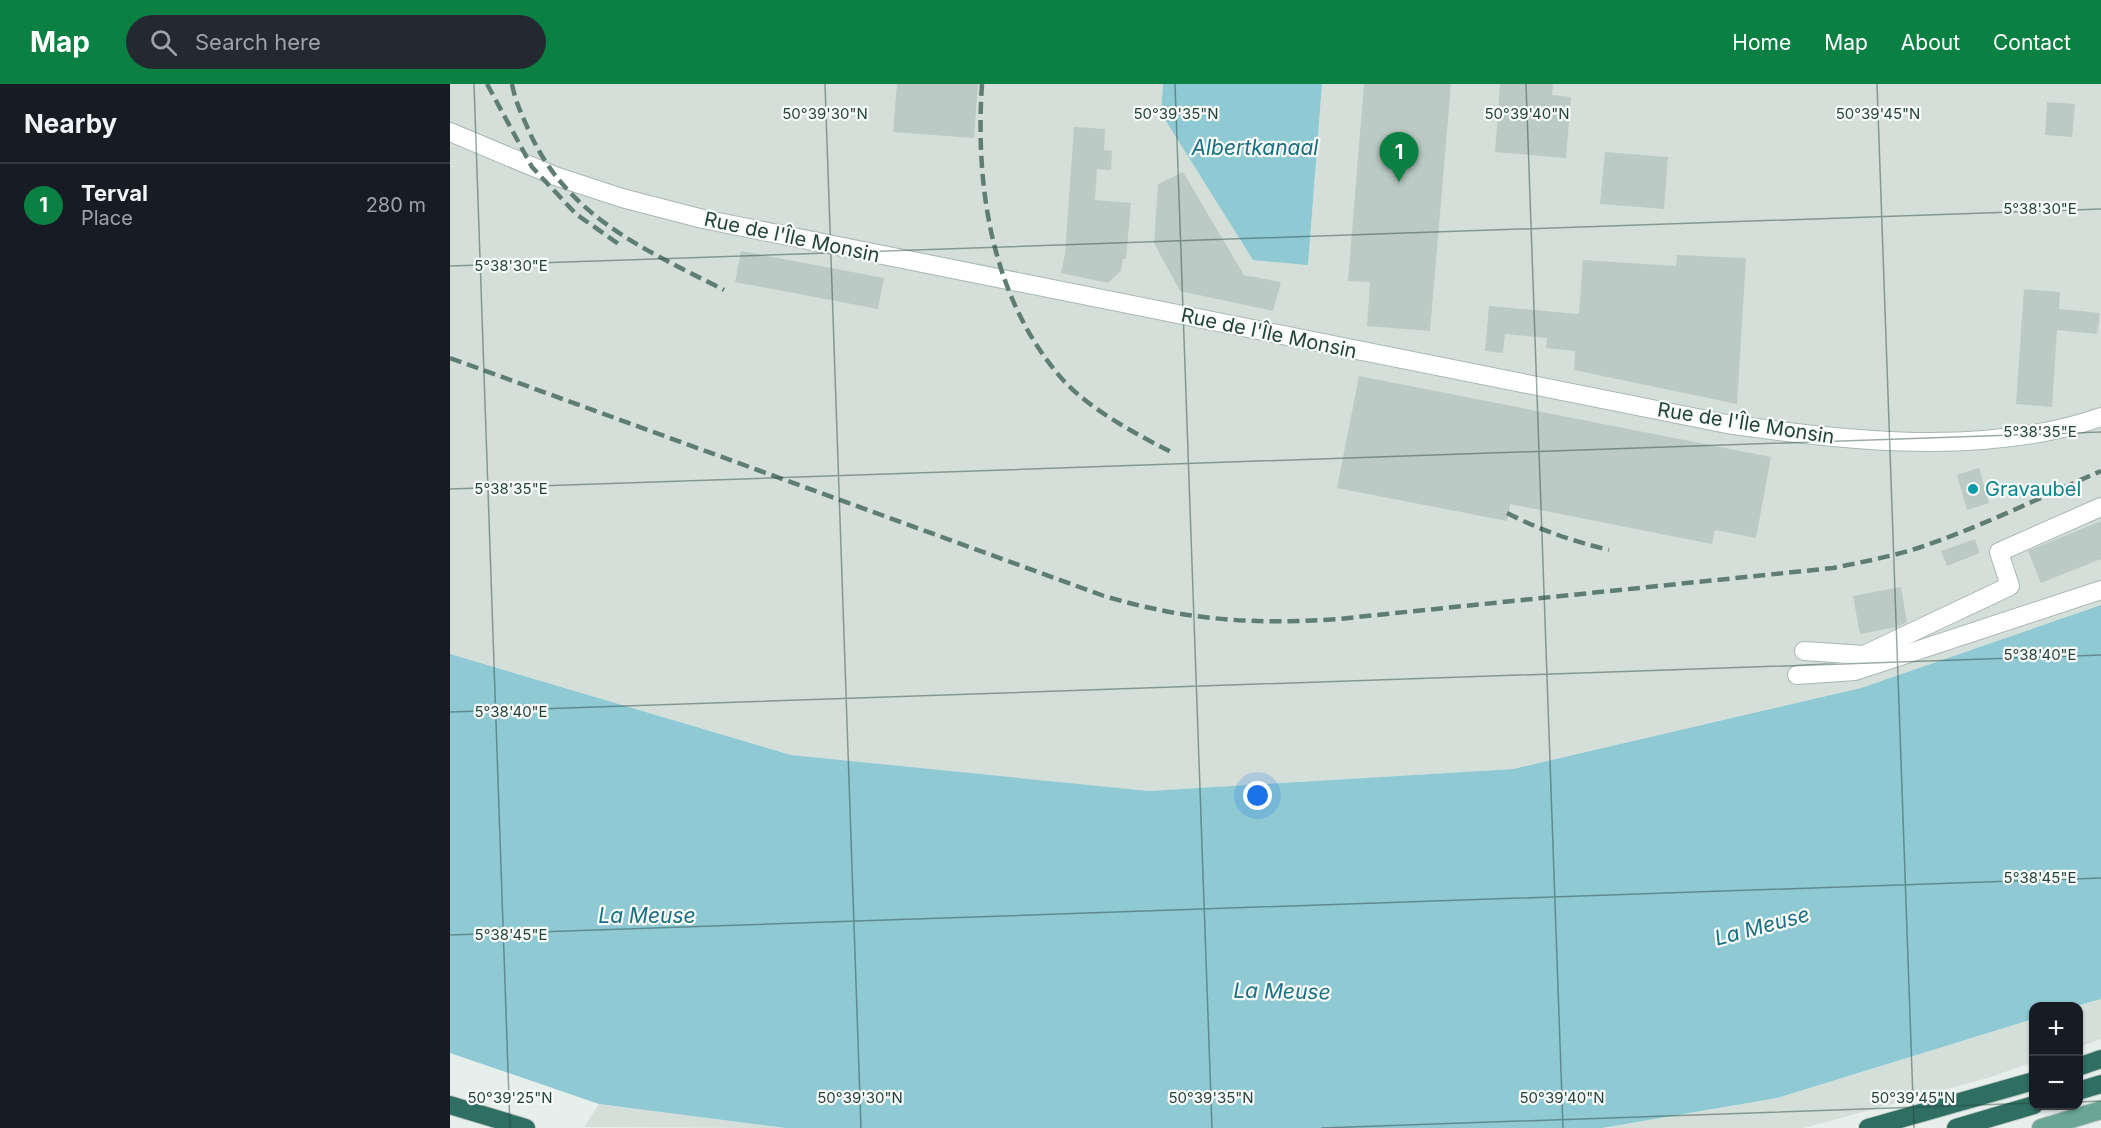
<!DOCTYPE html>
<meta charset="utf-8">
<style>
body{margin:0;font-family:Inter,sans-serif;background:#242831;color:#f1f3f6}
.controls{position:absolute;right:18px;bottom:18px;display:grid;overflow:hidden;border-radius:12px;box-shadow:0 2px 4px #0004}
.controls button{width:54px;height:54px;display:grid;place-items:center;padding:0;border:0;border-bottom:2px solid #363941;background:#171b24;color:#f1f3f6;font:30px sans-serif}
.you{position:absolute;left:808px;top:712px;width:21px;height:21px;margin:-15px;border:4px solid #fff;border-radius:50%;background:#1a73e8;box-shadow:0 0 0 9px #1a73e833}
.badge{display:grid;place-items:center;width:39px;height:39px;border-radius:50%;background:#0b8043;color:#fff;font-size:20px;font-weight:700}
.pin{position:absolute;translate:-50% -50px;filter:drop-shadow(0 2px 3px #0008)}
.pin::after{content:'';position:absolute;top:32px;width:21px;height:18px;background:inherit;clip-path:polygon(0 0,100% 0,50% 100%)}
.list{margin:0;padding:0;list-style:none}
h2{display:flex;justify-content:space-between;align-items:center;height:78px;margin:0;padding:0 24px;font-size:26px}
h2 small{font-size:20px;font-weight:400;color:#9ea1a6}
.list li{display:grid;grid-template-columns:39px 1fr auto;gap:18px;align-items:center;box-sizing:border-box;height:84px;padding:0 24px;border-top:2px solid #363941}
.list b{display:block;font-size:22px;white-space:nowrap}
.list p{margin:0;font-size:20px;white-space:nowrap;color:#9ea1a6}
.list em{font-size:20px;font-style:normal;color:#9ea1a6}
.icon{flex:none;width:33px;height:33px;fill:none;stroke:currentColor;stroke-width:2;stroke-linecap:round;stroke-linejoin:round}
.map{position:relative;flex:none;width:1651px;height:1044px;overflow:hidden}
header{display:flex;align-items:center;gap:36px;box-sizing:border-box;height:84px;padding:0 30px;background:#0b8043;color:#fff}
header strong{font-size:28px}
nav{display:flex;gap:33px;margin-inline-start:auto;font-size:21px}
.search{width:420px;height:54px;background:#242831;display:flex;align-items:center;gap:15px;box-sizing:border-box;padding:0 21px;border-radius:33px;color:#9ea1a6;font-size:22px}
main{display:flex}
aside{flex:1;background:#171b24}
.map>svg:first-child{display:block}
</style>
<header>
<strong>Map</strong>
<div class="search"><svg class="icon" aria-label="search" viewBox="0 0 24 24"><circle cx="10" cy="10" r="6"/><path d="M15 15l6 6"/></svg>Search here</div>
<nav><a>Home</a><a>Map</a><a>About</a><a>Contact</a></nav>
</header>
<main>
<aside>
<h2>Nearby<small></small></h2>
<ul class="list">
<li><span class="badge">1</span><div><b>Terval</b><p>Place</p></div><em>280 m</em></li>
</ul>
</aside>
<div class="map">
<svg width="1651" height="1044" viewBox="0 0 1651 1044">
<rect width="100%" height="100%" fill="#e6efeb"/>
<g fill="#d4dfda">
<polygon points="0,0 713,0 711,29 858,181 872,0 1651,0 1651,521 1411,604 1063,685 699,707 341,671 0,570"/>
<polygon points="1651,915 1651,955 1629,963 1628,922 1626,922"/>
<polygon points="1583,935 1583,978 1541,993 1369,1040 1353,1044 1152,1044 1327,1014"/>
<polygon points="149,1020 336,1044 134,1043"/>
</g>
<g fill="#8ec9d4">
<polygon points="713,0 872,0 858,181 803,176 711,29"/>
<polygon points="1651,521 1651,915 1626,922 1584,922 1583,935 1327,1014 1152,1044 336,1044 149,1020 0,969 0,570 341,671 699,707 1063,685 1411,604"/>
</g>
<g fill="#bbcac4">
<polygon points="447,0 528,0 524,54 443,48"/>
<polygon points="914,0 1001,0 980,247 917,242 920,198 898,197"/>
<polygon points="1050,0 1103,0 1102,11 1121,13 1116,74 1045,68"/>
<polygon points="1597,18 1625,20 1622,53 1595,51"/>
<polygon points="624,43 655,45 654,66 662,67 661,86 647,85 645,116 681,119 676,175 673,175 671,187 658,199 611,189 615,170"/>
<polygon points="1155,68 1218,73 1214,125 1150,120"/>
<polygon points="733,88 794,191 831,198 823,227 730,207 704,159 708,100"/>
<polygon points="291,167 434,194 428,225 285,198"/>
<polygon points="1227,171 1296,174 1287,320 1124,286 1125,267 1096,264 1097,254 1055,250 1053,269 1035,267 1039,222 1129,230 1133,176 1226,182"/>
<polygon points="1574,205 1610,208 1609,225 1650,229 1647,250 1607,246 1602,323 1566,320"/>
<polygon points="909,292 1321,373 1306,454 1265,446 1262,460 1060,420 1057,437 887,404"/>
<polygon points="1529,384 1539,419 1517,426 1507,391"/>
<polygon points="1651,437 1651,475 1591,499 1578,467"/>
<polygon points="1525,455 1530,469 1497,482 1491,467"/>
<polygon points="1451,503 1457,538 1447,543 1410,550 1403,512"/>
</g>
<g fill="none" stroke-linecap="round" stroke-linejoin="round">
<g stroke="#a8b8b2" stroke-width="20">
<g id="minor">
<path d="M0,48L105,92L172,114L253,135L1277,340C1395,357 1537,373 1651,333"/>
<polyline points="1354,567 1414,571 1560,502 1549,468 1651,423"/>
<polyline points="1347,591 1405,587 1651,506"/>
</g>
</g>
<g stroke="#c2cac8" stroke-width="20">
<polyline id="major" points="1591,1044 1651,1026"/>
</g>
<g stroke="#c2cac8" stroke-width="20">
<g id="highway">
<polyline points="1628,983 1651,975"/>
<polyline points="1628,1007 1651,1000"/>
<polyline points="0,1021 76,1044"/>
<polyline points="1418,1044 1584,997"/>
<polyline points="1506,1044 1584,1021"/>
</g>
</g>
<use href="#minor" stroke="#fff" stroke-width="18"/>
<use href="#major" stroke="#6aa596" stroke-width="18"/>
<use href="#highway" stroke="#2f6f62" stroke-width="18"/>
<g stroke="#5f7d75" stroke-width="4.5" stroke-dasharray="12 6" stroke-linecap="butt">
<polyline points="37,0 82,83 126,130 170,161"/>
<path d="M62,0C65,17 72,31 79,47C117,133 196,166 274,206"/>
<path d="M532,0C525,104 542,217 614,297C641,326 686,350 721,368"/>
<path d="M0,274L654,512C735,536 803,541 888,535L1383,484C1412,478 1440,473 1468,464C1531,443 1591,413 1651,387"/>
<path d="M1057,429C1090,446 1122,457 1159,466"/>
</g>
</g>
<path fill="none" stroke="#24423a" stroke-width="1.5" stroke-opacity="0.45" d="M24,0L60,1044M375,0L411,1044M725,0L762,1044M1076,0L1113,1044M1427,0L1464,1044M0,182L1651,125M0,405L1651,348M0,628L1651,571M0,851L1651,794M1628,1018L1651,1017M871,1044L1584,1019"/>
<circle fill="#0f9aa8" stroke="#f7fbf9" stroke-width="2" cx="1523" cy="405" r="6"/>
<g text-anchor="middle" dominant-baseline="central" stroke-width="4.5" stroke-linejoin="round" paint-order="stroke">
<g font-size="20" fill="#24423a" stroke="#f7fbf9">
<text transform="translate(342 153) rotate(12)">Rue de l'Île Monsin</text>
<text transform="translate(819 249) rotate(12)">Rue de l'Île Monsin</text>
<text transform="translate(1296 339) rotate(9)">Rue de l'Île Monsin</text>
</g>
<g font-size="20" fill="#0d838f" stroke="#f7fbf9" text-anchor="start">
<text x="1535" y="405">Gravaubel</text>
</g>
<g font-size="21" font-style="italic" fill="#1c6f80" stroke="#f7fbf9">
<text x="805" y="63">Albertkanaal</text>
<text x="197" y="831">La Meuse</text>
<text transform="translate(1312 842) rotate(-15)">La Meuse</text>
<text transform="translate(832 907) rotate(1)">La Meuse</text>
</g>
</g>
<g font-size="15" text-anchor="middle" fill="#24423a" stroke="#f7fbf9" stroke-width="4.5" stroke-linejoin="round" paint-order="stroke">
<text x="375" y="35">50°39'30"N</text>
<text x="726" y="35">50°39'35"N</text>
<text x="1077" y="35">50°39'40"N</text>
<text x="1428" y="35">50°39'45"N</text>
<text x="1590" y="130">5°38'30"E</text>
<text x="61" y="187">5°38'30"E</text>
<text x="1590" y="353">5°38'35"E</text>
<text x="61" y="410">5°38'35"E</text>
<text x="1590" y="576">5°38'40"E</text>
<text x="61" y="633">5°38'40"E</text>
<text x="1590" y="799">5°38'45"E</text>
<text x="61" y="856">5°38'45"E</text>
<text x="60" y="1019">50°39'25"N</text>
<text x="410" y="1019">50°39'30"N</text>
<text x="761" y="1019">50°39'35"N</text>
<text x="1112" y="1019">50°39'40"N</text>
<text x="1463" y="1019">50°39'45"N</text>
</g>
</svg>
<div class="controls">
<button>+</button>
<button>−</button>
</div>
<div class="you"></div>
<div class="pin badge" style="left:949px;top:98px">1</div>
</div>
</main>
